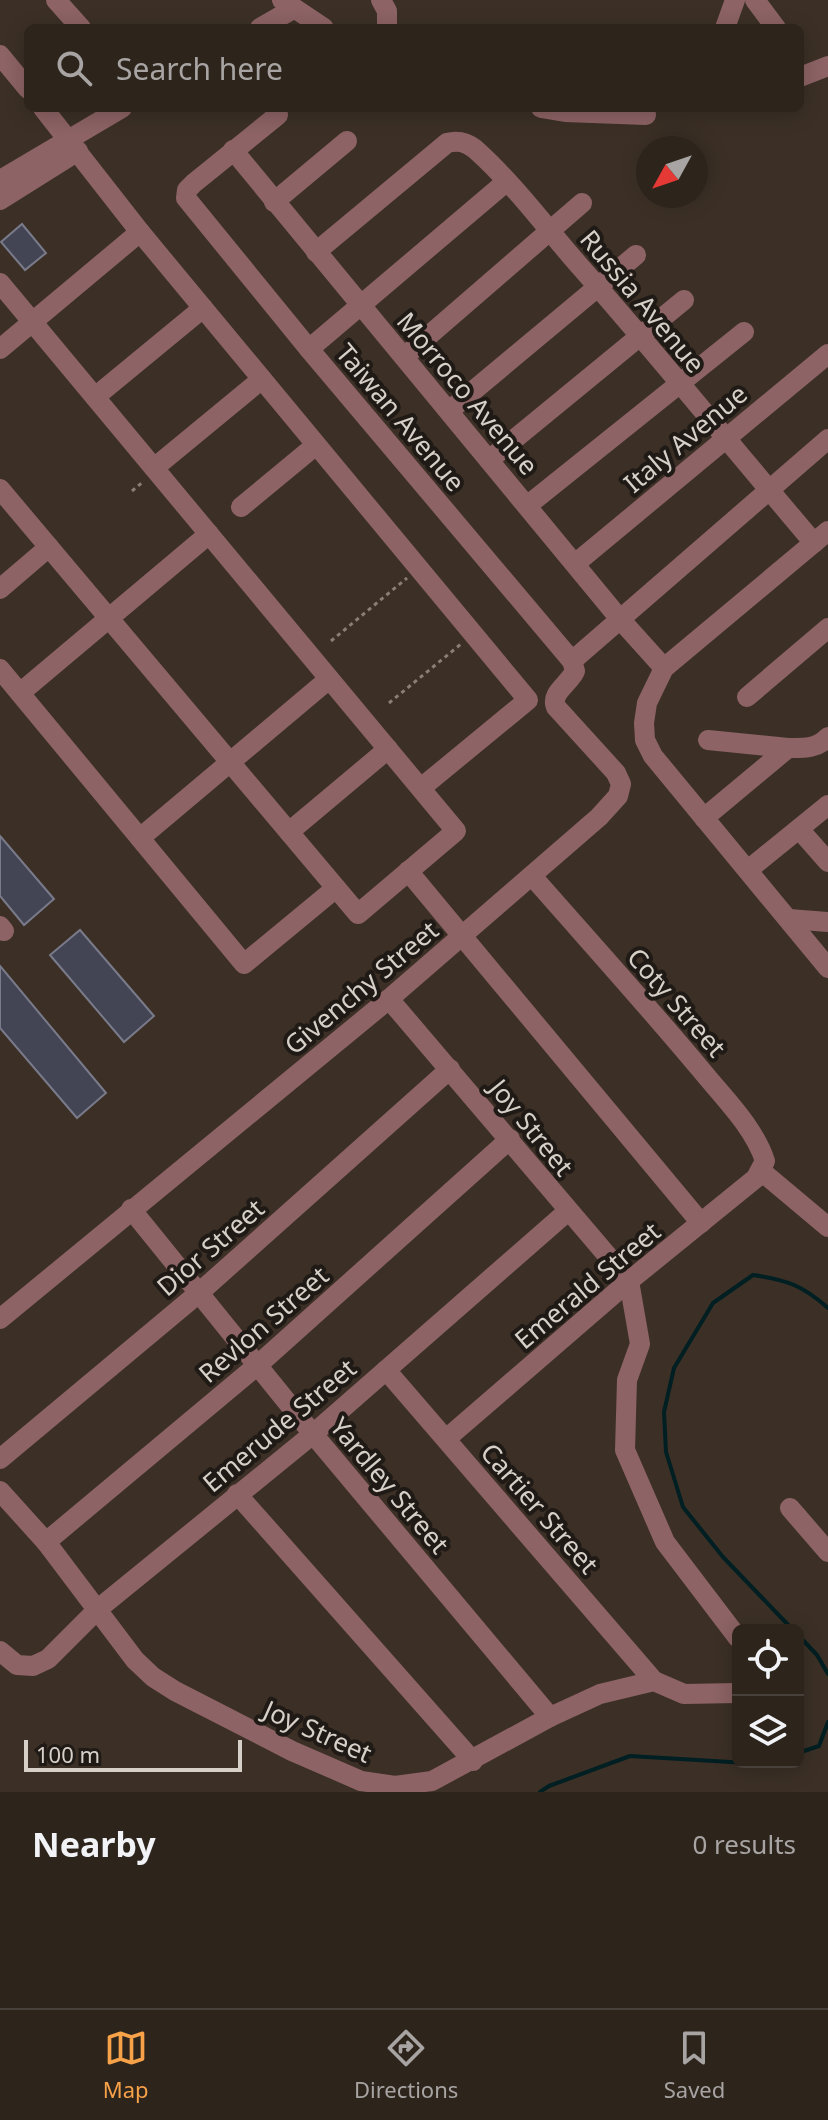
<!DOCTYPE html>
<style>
body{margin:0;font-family:"Noto Sans",sans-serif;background:#393029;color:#f1f3f6}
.controls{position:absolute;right:24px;bottom:24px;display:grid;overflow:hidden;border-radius:12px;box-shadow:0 4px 20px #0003}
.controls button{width:72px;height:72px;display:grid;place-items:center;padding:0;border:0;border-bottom:2px solid #48413b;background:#2d241c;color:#f1f3f6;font:40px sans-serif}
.compass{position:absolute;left:636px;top:136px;width:72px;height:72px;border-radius:50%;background:#2d241c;box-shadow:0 4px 20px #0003;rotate:230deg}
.scale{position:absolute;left:24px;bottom:20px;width:218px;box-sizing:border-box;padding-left:8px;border:4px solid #d7d0c9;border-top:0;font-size:22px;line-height:28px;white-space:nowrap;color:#d7d0c9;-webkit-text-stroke:6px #1f1a15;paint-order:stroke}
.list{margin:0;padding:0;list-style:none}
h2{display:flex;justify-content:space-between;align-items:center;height:104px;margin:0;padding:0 32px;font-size:34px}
h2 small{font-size:26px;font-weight:400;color:#a7a4a3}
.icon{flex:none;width:44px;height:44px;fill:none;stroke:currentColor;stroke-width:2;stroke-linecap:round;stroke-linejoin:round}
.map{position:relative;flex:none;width:828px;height:1792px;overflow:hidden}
.search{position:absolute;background:#2d241c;box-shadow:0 4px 20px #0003;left:24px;right:24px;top:24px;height:88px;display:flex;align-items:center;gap:20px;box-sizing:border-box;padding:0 28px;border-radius:12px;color:#a7a4a3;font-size:30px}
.sheet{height:216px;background:#2d241c}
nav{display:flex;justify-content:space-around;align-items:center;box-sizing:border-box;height:112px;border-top:2px solid #48413b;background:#2d241c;font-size:22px;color:#a7a4a3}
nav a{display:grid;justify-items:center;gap:4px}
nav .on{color:#f7a149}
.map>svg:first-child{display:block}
</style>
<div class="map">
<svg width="828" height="1792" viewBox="0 0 828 1792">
<rect width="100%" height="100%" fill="#3c3026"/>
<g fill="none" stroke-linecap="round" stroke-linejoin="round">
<g stroke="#001f22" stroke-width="4">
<path d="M793,1630L723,1557L683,1507L666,1452L664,1412L674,1368L713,1303L753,1275C787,1280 802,1285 828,1308"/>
<polyline points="798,1635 817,1655 828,1674"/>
<polyline points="798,1753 819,1746 828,1722"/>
<polyline points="540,1792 549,1786 630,1756 764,1764 771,1762"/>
</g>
</g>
<g fill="#444554" stroke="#797a8a" stroke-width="2">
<polygon points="22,224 46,253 25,270 1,242"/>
<polygon points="0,836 54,899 24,925 0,896"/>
<polygon points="80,930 154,1016 124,1042 50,955"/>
<polygon points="0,966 106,1093 77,1118 0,1028"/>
</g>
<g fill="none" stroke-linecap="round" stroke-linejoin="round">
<g stroke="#897f77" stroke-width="3" stroke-dasharray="4 4" stroke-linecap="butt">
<polyline points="132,491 144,481"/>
<polyline points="331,641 407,578"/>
<polyline points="389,703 461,644"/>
</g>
<g stroke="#8d6365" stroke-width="20">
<polyline points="56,0 81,28"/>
<polyline points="282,0 324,28"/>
<polyline points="381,0 387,11 387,28"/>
<polyline points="755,0 776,28"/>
<polyline points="260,28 293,9"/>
<polyline points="725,28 735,0"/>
<polyline points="0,55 28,89"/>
<polyline points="800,77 828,66"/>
<polyline points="43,108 140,232 528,700 421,788"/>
<polyline points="541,108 565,112 646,115"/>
<polyline points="233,150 619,618 664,668"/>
<polyline points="0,180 122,108"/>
<polyline points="0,200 78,151"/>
<polyline points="274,202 347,141"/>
<path d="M316,252L447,143C458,140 466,142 475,149C513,183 544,225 577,263C658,355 735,450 814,543"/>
<polyline points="0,283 456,831 358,914 0,489"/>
<polyline points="0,349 140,232"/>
<polyline points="309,349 506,182"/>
<polyline points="404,357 582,203"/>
<polyline points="95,397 203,308"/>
<polyline points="449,411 636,255"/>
<polyline points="489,460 684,300"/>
<polyline points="154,468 262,379"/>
<polyline points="528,505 744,332"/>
<polyline points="241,507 316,445"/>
<polyline points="828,531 664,668 647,703 644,723 645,740 653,756 828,968"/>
<polyline points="576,563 828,354"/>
<polyline points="0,589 49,547"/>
<polyline points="572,661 828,439"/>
<polyline points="0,669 244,964 336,888"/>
<polyline points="20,693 209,534"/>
<polyline points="747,697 828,628"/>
<path d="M788,748C803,748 817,749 828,737"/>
<polyline points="704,818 788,748 708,740"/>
<polyline points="799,829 828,862"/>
<polyline points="289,832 388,749"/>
<polyline points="140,838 329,679"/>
<polyline points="748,870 828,805"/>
<polyline points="408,871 701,1223"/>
<polyline points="789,919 828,922"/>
<polyline points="0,926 4,931"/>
<polyline points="389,999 629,1281 640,1344 627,1380 625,1450 665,1542 738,1638"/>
<polyline points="761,1171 828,1227"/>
<polyline points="131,1209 313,1434 550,1717"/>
<path d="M0,1319L389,999L599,817L618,796L621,784L616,773L556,707C550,693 569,684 575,671L572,661L309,349L186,198L187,190L194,183L278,115"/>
<polyline points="386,1370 654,1681"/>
<path d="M446,1439L629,1281L756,1178L765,1161C754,1127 724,1098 702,1071C647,1005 589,941 532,876"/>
<polyline points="0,1459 200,1292 450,1069"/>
<polyline points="0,1491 46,1542 135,1660 153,1677 175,1691 292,1751 361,1781 395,1786 432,1781 550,1717 600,1694 654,1681 684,1694 738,1693"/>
<polyline points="237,1494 473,1761"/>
<polyline points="790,1508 828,1552"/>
<polyline points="46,1542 259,1364 510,1139"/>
<polyline points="0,1651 17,1665 33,1666 48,1659 98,1609 313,1434 568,1211"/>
</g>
</g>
<g text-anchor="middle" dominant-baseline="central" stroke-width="8" stroke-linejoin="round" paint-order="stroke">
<g font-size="26" fill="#d7d0c9" stroke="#1f1a15">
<text transform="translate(643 301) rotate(50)">Russia Avenue</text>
<text transform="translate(468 393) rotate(50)">Morroco Avenue</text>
<text transform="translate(401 417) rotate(50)">Taiwan Avenue</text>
<text transform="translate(685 438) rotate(-40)">Italy Avenue</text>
<text transform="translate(361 987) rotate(-40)">Givenchy Street</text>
<text transform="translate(677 1002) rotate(49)">Coty Street</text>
<text transform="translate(532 1127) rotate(51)">Joy Street</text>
<text transform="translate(210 1247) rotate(-41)">Dior Street</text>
<text transform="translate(587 1285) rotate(-40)">Emerald Street</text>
<text transform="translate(263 1324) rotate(-41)">Revlon Street</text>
<text transform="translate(279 1425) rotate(-40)">Emerude Street</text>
<text transform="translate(390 1485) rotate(50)">Yardley Street</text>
<text transform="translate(540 1508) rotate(49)">Cartier Street</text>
<text transform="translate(318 1731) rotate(24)">Joy Street</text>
</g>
</g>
</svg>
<div class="controls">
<button><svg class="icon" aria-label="locate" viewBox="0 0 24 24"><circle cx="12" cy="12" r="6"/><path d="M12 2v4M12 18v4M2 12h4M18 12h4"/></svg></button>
<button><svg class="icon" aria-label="layers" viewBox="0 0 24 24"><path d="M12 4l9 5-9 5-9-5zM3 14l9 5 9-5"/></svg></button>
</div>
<svg class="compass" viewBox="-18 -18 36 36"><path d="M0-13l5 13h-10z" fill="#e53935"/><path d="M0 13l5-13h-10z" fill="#a7a4a3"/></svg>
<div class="scale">100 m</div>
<div class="search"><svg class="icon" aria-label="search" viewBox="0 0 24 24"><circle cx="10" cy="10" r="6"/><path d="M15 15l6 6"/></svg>Search here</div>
</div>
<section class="sheet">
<h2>Nearby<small>0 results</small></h2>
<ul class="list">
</ul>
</section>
<nav>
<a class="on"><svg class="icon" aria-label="map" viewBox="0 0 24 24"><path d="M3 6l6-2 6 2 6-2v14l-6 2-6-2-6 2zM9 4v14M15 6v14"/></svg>Map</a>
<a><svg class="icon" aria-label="directions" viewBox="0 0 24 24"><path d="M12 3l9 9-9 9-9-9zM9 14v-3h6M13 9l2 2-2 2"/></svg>Directions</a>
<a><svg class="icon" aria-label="saved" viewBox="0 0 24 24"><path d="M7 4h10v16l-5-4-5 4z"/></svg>Saved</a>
</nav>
